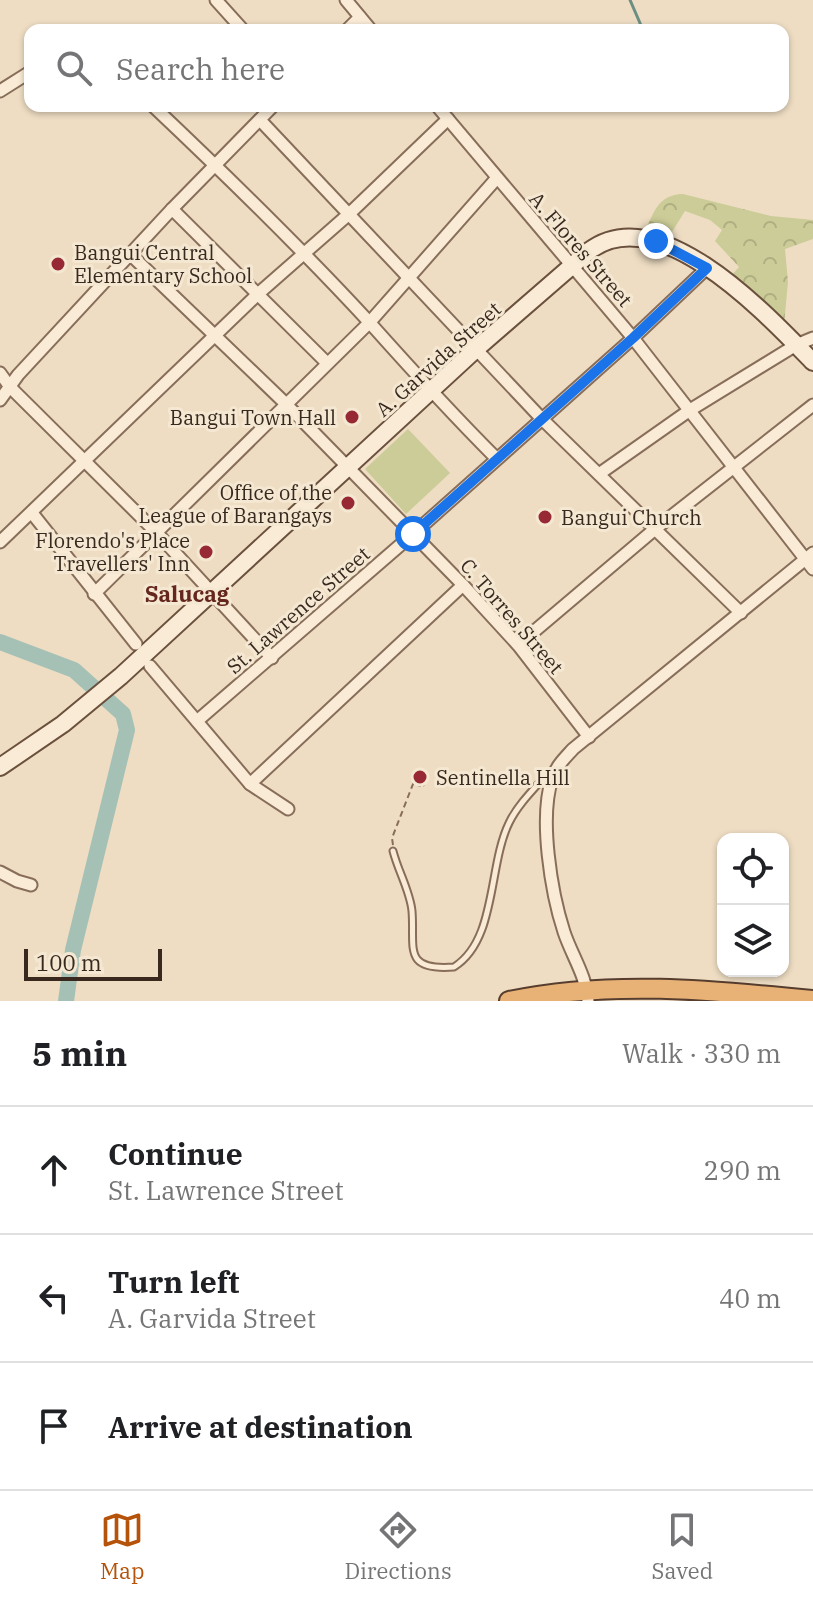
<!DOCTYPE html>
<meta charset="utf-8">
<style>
body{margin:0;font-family:"IBM Plex Serif",serif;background:#f6f6f6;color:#202124}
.controls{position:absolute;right:24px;bottom:24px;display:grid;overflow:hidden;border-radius:16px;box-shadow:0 2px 6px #0004}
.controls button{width:72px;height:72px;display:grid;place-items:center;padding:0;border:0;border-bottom:2px solid #e0e0e0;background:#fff;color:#202124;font:40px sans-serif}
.scale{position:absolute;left:24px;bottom:20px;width:138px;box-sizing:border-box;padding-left:8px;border:4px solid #38281e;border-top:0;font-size:22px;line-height:28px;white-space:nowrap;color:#38281e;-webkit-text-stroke:6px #f5e8d2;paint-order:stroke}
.stop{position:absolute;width:24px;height:24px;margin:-18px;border:6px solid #1a73e8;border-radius:50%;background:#fff}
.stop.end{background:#1a73e8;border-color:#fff;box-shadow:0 2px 8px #0008}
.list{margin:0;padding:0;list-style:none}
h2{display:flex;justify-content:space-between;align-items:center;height:104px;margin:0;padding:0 32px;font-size:34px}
h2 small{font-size:26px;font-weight:400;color:#757577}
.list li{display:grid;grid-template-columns:52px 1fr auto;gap:24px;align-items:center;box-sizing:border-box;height:128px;padding:0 32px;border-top:2px solid #e0e0e0}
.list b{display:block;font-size:30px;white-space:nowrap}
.list p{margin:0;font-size:26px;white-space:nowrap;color:#757577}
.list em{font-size:26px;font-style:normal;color:#757577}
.icon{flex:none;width:44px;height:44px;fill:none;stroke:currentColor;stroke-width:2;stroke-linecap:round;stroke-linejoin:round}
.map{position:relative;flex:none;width:813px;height:1001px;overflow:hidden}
.search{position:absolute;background:#fff;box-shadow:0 2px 6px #0004;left:24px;right:24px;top:24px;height:88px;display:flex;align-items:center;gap:20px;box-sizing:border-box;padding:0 28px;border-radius:16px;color:#757577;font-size:30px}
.sheet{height:488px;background:#fff}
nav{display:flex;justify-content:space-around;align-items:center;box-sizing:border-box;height:112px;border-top:2px solid #e0e0e0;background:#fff;font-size:22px;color:#757577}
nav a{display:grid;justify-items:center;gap:4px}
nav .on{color:#b45309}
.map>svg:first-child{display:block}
</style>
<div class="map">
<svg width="813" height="1001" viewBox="0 0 813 1001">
<defs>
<pattern id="forest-crowns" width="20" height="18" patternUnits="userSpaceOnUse" patternTransform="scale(2)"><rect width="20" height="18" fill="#cbcc97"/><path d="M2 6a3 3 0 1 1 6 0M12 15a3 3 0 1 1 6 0" fill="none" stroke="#afaf82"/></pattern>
</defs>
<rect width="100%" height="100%" fill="#eeddc3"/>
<path fill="url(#forest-crowns)" d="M683,194L771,216L813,220V239L785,249L788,282L784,325L730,277L739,267L715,241L722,230L710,220L685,211L667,240L644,232C655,212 657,195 683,194Z"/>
<polygon fill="#cbcc97" points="408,429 450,473 406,514 365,469"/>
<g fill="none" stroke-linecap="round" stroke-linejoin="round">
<polyline stroke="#6c8f83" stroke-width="3" points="630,0 643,30"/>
<polyline stroke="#a5c1b6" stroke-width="16" points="0,642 74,670 123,714 127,730 73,950 66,1001"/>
<g stroke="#886e5a" stroke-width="9">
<path id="service" d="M393,851C398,871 410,891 412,911C415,948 402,971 454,967C497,940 488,866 509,823C516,808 529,794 540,782L550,781"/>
</g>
<g stroke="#886e5a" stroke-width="15">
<g id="minor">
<polyline points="216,0 243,30"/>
<polyline points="346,0 371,30"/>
<polyline points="347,30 360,17"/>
<polyline points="0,91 30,72"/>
<path d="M153,106C227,176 301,248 370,323C411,369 452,414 496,458"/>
<polyline points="437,106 633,338 813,569"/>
<polyline points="260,120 541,418 741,613"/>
<polyline points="172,209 327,363"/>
<polyline points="130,254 286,404 463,585 518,645 589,737"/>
<polyline points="0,373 10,387 156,532 272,658"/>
<polyline points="0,400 18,375 172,209 273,106"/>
<polyline points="599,474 690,410 796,345 813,338"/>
<polyline points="32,513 136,644"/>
<polyline points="0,542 259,293 349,214 448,119"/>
<polyline points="94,594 369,323 496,179"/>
<polyline points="518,645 655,529 813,405"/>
<polyline points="150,666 250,784 288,809"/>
<polyline points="197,721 413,534 633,338 707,268"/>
<polyline points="250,784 463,585"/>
<polyline points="0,872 17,881 31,885"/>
<path d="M588,1001C586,975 572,956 564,932C551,892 539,818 552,779C556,766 565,758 573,749L813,553"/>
</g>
</g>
<g stroke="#6a503d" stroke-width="20">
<path id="secondary" d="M0,767L63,724L121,676L476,349L589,251C659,198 767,315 813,362"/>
</g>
<g stroke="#563d2e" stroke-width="22">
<path id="trunk" d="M509,1001C610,980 711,990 813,1000"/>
</g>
<g stroke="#886e5a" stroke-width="2" stroke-dasharray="6 4" stroke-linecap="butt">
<polyline points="423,786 428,775"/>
<polyline points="393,845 392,838 413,784 421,786"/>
</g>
<use href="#service" stroke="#f9ebd6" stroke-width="5"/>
<use href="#minor" stroke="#f9ebd6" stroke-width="11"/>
<use href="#secondary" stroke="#f9ebd6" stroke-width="16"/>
<use href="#trunk" stroke="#e8b276" stroke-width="18"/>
</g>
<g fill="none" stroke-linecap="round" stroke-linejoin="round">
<polyline stroke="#1a73e8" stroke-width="10" points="413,534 633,338 707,268 656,241"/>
</g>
<g fill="#972934" stroke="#f5e8d2" stroke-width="3">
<circle cx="58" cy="264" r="8"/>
<circle cx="352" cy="417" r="8"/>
<circle cx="348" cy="503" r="8"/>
<circle cx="545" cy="517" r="8"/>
<circle cx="206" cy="552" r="8"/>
<circle cx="420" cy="777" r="8"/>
</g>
<g text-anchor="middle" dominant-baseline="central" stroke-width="6" stroke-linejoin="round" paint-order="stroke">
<g font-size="20" fill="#38281e" stroke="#f5e8d2">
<text transform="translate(581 249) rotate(49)">A. Flores Street</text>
<text transform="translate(438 359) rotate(-42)">A. Garvida Street</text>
<text transform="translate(298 610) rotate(-41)">St. Lawrence Street</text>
<text transform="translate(512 616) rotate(49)">C. Torres Street</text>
</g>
<g font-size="20" fill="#38281e" stroke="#f5e8d2" text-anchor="start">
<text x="74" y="252">Bangui Central<tspan x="74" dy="23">Elementary School</tspan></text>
<text x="336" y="417" text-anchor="end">Bangui Town Hall</text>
<text x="332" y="492" text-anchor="end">Office of the<tspan x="332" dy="23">League of Barangays</tspan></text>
<text x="561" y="517">Bangui Church</text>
<text x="190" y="540" text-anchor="end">Florendo's Place<tspan x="190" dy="23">Travellers' Inn</tspan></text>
<text x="436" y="777">Sentinella Hill</text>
</g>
<g font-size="22" font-weight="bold" fill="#65261d" stroke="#f5e8d2">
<text x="187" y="593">Salucag</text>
</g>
</g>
</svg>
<div class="controls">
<button><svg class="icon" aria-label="locate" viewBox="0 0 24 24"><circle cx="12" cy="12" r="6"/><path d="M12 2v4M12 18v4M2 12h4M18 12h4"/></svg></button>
<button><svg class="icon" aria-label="layers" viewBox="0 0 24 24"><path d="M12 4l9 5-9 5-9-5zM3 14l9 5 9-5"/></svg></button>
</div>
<div class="scale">100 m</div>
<div class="stop" style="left:413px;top:534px"></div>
<div class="stop end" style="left:656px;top:241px"></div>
<div class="search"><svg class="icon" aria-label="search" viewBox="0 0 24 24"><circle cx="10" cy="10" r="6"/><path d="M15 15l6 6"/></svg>Search here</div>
</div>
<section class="sheet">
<h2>5 min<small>Walk · 330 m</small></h2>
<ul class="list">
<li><svg class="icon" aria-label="ahead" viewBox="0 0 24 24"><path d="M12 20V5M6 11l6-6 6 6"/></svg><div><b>Continue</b><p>St. Lawrence Street</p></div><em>290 m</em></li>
<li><svg class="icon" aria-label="left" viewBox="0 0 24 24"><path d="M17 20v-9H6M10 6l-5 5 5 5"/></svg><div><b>Turn left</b><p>A. Garvida Street</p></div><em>40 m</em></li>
<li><svg class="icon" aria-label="arrive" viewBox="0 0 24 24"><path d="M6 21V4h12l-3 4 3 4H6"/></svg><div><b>Arrive at destination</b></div></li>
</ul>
</section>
<nav>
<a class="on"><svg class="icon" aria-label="map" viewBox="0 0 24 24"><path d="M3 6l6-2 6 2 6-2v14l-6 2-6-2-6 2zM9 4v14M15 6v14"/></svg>Map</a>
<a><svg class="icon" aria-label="directions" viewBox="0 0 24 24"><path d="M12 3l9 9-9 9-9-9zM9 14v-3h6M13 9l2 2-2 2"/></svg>Directions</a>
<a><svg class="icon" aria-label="saved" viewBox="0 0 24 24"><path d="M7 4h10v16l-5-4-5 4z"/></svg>Saved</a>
</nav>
